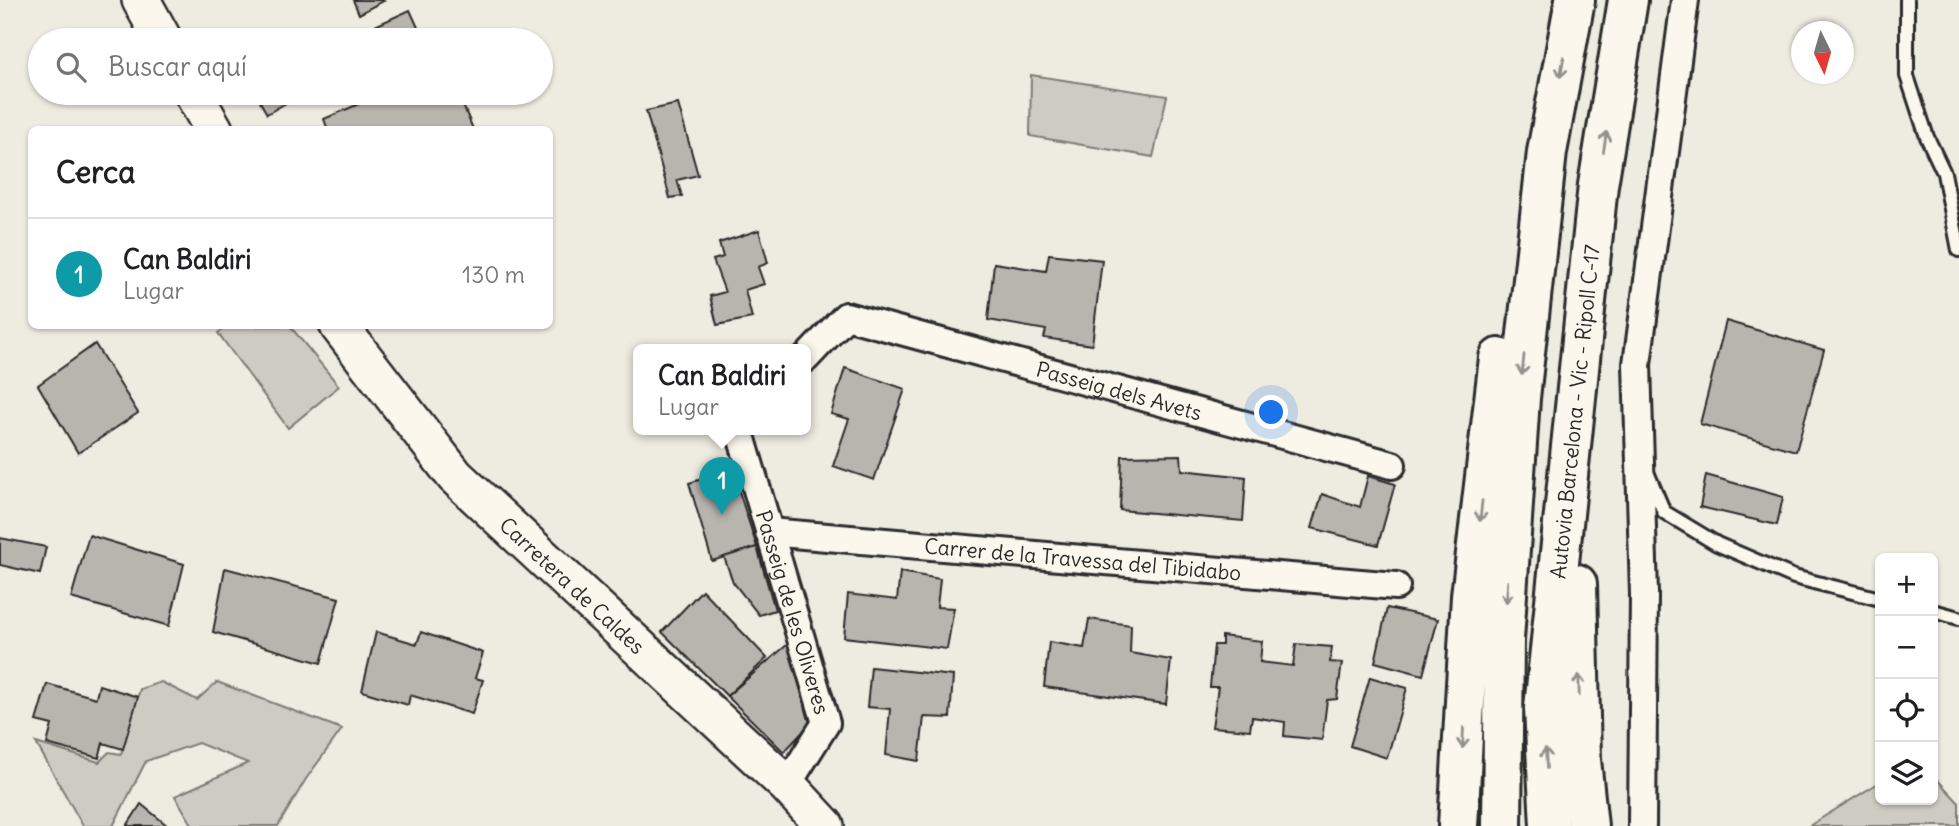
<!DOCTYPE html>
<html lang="es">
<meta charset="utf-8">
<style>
body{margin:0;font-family:Delius,sans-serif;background:#f2f2f2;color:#202124}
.controls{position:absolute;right:21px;bottom:21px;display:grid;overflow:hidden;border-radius:10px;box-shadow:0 2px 5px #0004}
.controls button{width:63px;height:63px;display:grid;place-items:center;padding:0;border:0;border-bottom:2px solid #e0e0e0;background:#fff;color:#202124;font:35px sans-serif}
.compass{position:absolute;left:1791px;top:21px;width:63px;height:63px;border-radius:50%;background:#fff;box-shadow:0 2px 5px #0004;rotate:175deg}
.you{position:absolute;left:1272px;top:413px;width:24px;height:24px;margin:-18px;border:5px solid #fff;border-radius:50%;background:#1a73e8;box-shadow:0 0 0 10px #1a73e833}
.badge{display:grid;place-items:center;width:46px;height:46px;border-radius:50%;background:#db2777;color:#fff;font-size:23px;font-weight:700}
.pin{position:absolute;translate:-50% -58px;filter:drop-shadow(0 2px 4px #0008)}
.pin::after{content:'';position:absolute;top:37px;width:24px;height:21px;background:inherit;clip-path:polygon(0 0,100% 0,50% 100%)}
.popup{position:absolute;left:633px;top:344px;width:178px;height:91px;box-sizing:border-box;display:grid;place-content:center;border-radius:10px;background:#fff;filter:drop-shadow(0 2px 5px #0005);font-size:23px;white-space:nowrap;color:#757577}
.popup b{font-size:26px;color:#202124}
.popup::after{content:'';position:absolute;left:50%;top:100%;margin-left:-14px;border:14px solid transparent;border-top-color:#fff}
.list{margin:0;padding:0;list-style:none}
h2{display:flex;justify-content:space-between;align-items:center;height:91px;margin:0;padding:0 28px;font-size:30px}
h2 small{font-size:23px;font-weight:400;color:#757577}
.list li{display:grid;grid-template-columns:46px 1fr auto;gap:21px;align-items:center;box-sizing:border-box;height:112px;padding:0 28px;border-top:2px solid #e0e0e0}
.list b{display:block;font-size:26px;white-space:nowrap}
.list p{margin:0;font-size:23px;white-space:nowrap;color:#757577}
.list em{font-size:23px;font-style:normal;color:#757577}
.icon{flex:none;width:38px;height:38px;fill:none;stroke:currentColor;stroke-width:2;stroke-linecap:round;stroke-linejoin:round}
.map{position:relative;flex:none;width:1959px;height:826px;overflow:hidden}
.search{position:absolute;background:#fff;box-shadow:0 2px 5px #0004;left:28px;top:28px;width:525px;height:77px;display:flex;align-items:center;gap:18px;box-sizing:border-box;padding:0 24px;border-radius:38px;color:#757577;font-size:26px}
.panel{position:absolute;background:#fff;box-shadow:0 2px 5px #0004;left:28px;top:126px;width:525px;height:203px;border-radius:10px}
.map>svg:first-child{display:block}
</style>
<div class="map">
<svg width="1959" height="826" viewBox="0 0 1959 826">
<rect width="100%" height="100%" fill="#eeebe0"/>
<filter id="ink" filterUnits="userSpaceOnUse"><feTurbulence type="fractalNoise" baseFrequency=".0143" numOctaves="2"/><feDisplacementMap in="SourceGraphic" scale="14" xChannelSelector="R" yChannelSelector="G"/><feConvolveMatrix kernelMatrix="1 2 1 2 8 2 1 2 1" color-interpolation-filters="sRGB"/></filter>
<g filter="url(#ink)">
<g fill="#cecbc2" stroke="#7c7b76" stroke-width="2">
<polygon points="1031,75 1167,96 1153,157 1030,136"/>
<polygon points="228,326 290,326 339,386 288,428 218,333"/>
<polygon points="161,682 197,700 217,682 342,729 306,779 278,826 193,826 175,796 248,763 198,743 146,761 113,826 83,826 36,743 99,762 109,752 121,754 140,689"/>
<polygon points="1933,775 1959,803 1959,826 1809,826 1880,782 1880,800 1933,800"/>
</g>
<g fill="#b8b5ae" stroke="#2b2b2b" stroke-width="2">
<polygon points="353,0 385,0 359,14"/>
<polygon points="410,10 420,32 402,40 382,40 375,26"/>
<polygon points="255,93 303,93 267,114"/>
<polygon points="384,93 458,93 473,129 328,130 324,119"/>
<polygon points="678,104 698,175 677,180 682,196 670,198 646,111"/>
<polygon points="759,230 768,263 758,267 764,284 745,290 752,318 717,325 710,296 725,292 713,260 723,257 719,243"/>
<polygon points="1049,254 1102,260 1092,345 1044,338 1046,330 988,320 994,263 1046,271"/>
<polygon points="1726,321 1824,350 1796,451 1700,424"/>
<polygon points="95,344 138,413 78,453 38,385"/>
<polygon points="845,368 905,389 874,480 833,466 849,419 831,414"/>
<polygon points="1181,455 1182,470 1246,477 1243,521 1120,510 1122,456"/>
<polygon points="732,470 757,547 712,561 689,483"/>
<polygon points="1706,475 1783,497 1777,525 1700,507"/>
<polygon points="1368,476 1395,484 1378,545 1312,528 1322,494 1360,507"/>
<polygon points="89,535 184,564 169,626 71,598"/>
<polygon points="0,538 46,547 40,574 0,565"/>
<polygon points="757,547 775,610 759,615 733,582 724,557"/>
<polygon points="225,568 339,598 321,663 213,632"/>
<polygon points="900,572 940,579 937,607 954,608 947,649 844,637 848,594 897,600"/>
<polygon points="702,590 767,658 727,696 662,632"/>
<polygon points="1387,608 1438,619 1423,675 1375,662"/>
<polygon points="1089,619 1131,625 1130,653 1171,660 1166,704 1044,687 1049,642 1084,648"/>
<polygon points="376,632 417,644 421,632 483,653 475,678 483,680 472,714 410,695 408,705 362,691"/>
<polygon points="1222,636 1262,641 1260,662 1293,666 1296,644 1332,647 1330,662 1342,663 1337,699 1327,700 1322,740 1284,736 1285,722 1252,717 1250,730 1212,727 1218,687 1210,687 1214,645 1222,645"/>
<polygon points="788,644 810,724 784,752 727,696"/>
<polygon points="871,667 953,676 950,718 924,717 919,761 886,755 890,709 867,707"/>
<polygon points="1370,677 1407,688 1387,758 1350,746"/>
<polygon points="47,684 96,698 99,685 138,697 123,749 103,743 99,758 47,744 52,725 36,721"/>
<polygon points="141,804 168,826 127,826"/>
</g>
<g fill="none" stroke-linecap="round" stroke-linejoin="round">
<g stroke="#2b2b2b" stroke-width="18">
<g id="lane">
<polyline points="1907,0 1907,76 1927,137 1944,173 1959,250"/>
<polyline points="1647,472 1664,512 1717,544 1794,577 1880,599"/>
<polyline points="1933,611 1959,618"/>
</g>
</g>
<g stroke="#2b2b2b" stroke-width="32">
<g id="street">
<path id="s1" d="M806,358L846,316L1392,465"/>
<path id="s2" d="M739,429L826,723L787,785"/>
<path id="s3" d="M769,532L1396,586"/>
<polyline points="1642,826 1644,594 1637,364 1685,0"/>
</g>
</g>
<g stroke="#2b2b2b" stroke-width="42">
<g id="secondary">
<polyline points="141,0 163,40"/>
<polyline points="193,93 214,130"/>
<path id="s4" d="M339,326L455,476L787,785L825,826"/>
</g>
</g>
<g stroke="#2b2b2b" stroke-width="44">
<g id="highway">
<polyline points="1577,584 1581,760 1588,826"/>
<polyline points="1458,826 1471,596 1499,358"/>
<polyline points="1502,826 1504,640 1520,398 1547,152 1575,0"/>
<path id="s5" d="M1550,826L1544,708L1598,185L1628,0"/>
</g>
</g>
<use href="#lane" stroke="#fbf7ec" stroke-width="12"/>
<use href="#street" stroke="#fbf7ec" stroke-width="26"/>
<use href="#secondary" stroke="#fbf7ec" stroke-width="37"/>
<use href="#highway" stroke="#fbf7ec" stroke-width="38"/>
</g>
<defs><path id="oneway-shaft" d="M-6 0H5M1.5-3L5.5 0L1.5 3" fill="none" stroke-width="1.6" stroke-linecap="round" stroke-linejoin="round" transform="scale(1.75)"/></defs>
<g stroke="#93918c">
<use href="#oneway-shaft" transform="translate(1562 67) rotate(100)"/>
<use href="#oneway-shaft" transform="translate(1605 142) rotate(-81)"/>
<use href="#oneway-shaft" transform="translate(1523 365) rotate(96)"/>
<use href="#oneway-shaft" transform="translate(1481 511) rotate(96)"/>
<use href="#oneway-shaft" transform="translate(1507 592) rotate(94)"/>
<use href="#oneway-shaft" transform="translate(1579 685) rotate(-91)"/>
<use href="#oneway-shaft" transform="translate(1463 738) rotate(93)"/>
<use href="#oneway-shaft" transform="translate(1546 758) rotate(-93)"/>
</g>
</g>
<g text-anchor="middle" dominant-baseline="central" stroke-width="5" stroke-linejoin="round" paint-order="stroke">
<g font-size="21" fill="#2b2b2b" stroke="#fbf7ec">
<text stroke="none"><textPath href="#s1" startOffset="341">Passeig dels Avets</textPath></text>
<text stroke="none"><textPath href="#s5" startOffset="416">Autovia Barcelona - Vic - Ripoll C-17</textPath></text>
<text stroke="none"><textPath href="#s3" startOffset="315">Carrer de la Travessa del Tibidabo</textPath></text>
<text stroke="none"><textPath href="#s4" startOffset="350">Carretera de Caldes</textPath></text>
<text stroke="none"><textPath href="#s2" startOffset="191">Passeig de les Oliveres</textPath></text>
</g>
</g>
</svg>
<div class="controls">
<button>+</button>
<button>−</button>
<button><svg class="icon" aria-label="locate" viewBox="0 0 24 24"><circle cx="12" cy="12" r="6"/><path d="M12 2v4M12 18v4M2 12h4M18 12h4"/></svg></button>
<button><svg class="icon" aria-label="layers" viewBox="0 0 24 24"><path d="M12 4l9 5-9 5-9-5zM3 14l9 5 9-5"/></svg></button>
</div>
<svg class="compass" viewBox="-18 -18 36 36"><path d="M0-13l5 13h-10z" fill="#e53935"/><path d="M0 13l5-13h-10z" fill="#757577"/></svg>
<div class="you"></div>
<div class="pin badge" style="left:722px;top:515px;background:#0f9aa8">1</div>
<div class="popup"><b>Can Baldiri</b>Lugar</div>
<div class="search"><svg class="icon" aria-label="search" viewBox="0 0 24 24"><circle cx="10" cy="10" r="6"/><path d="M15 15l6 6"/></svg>Buscar aquí</div>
<section class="panel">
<h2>Cerca<small></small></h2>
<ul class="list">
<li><span class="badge" style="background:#0f9aa8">1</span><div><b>Can Baldiri</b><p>Lugar</p></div><em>130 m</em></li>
</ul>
</section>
</div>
